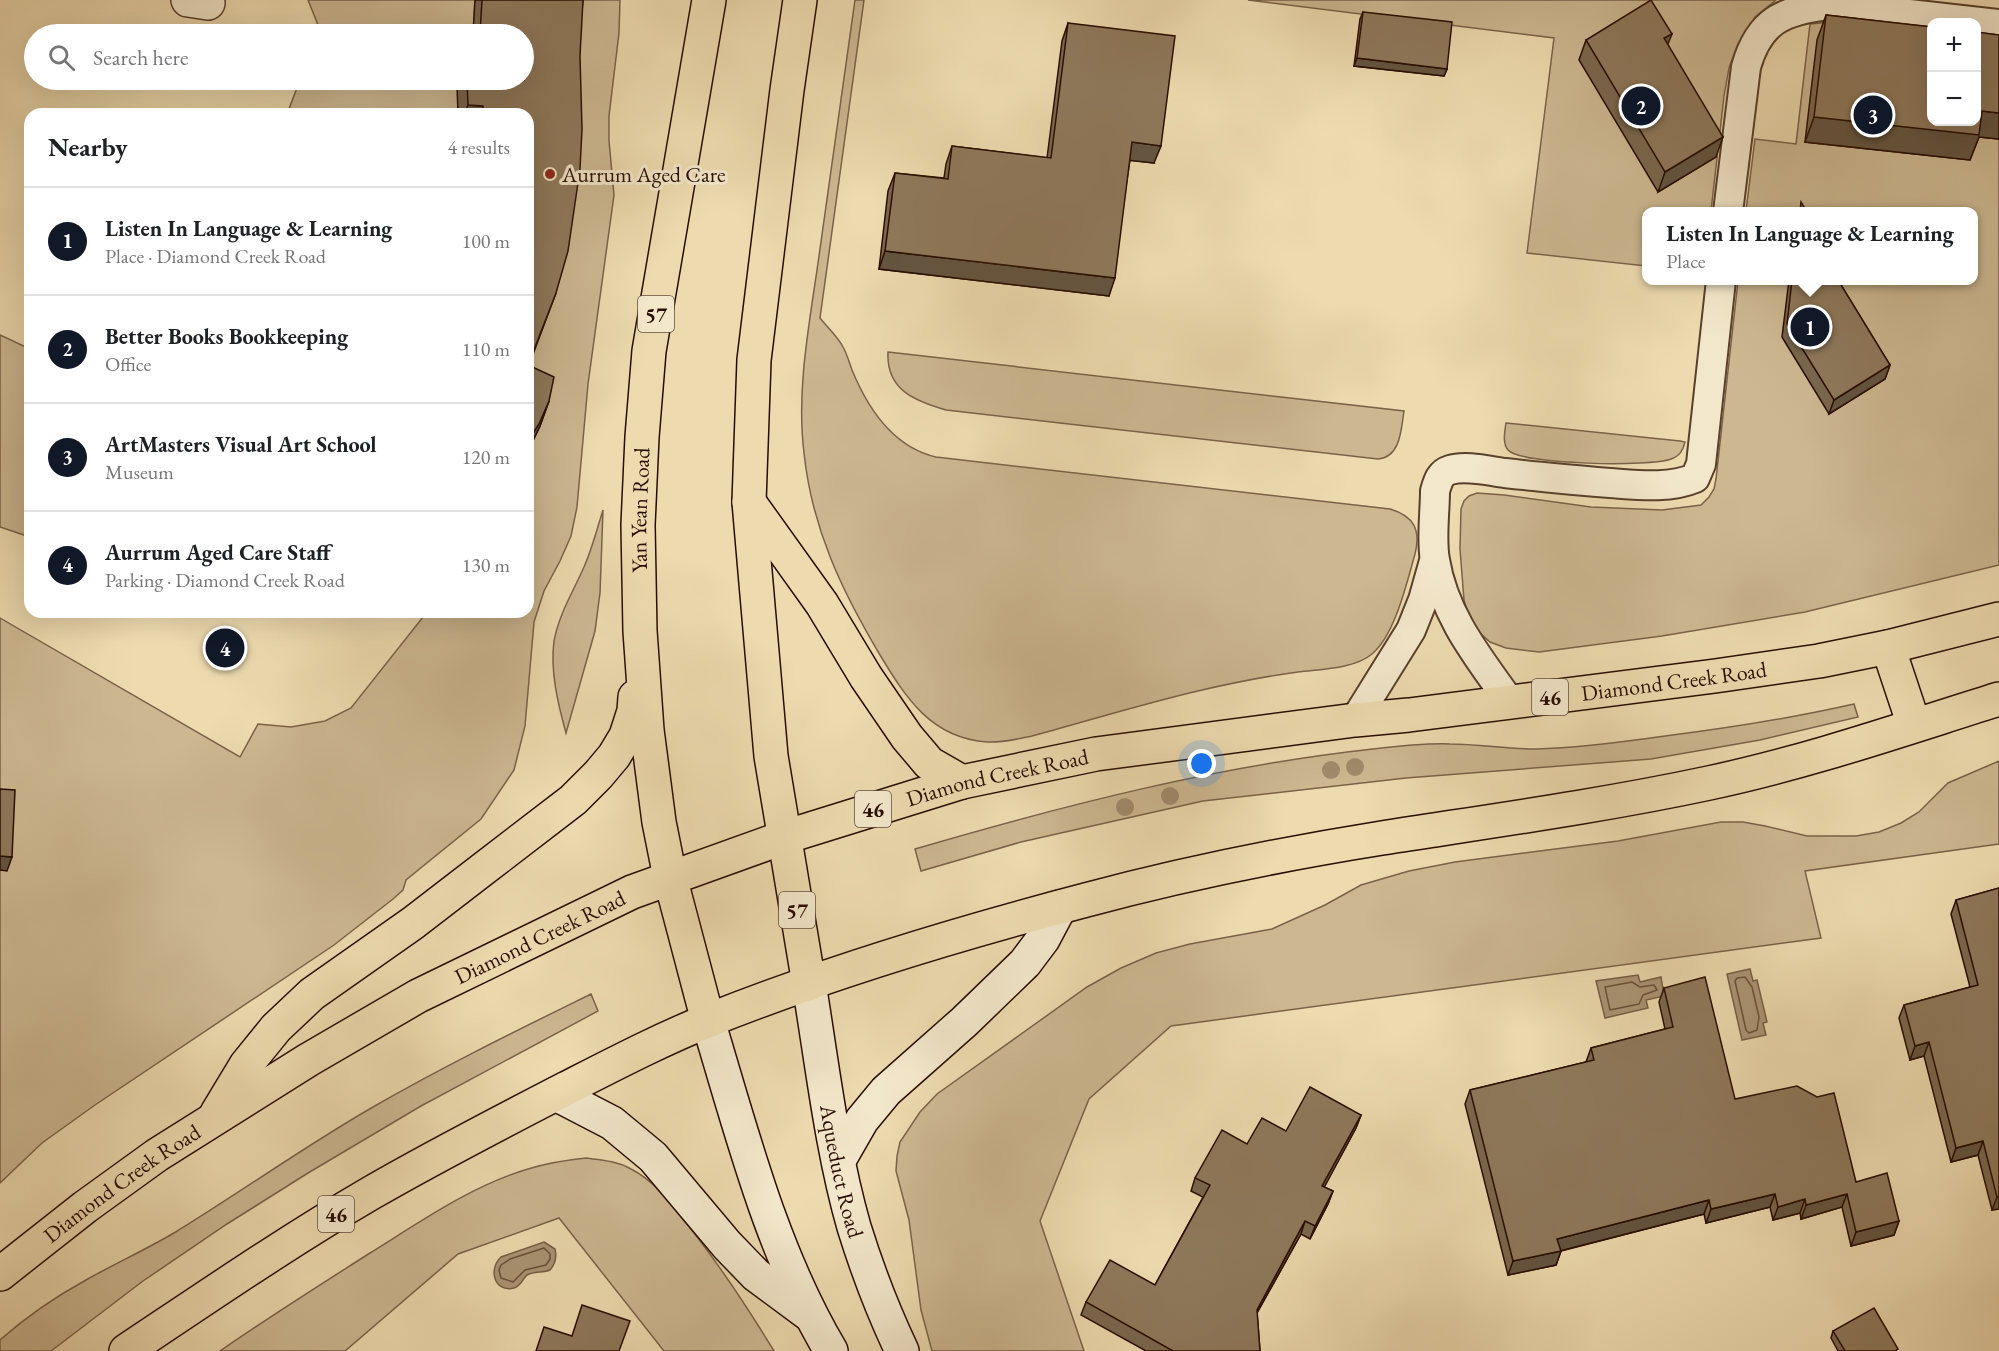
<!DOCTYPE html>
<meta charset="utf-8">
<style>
body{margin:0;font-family:"EB Garamond",serif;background:#f2f2f2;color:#202124}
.controls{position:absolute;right:18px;top:18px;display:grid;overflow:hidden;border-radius:12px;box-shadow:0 6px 24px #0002}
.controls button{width:54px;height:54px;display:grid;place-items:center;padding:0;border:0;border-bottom:2px solid #e0e0e0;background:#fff;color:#202124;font:30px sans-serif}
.you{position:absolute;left:1202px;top:764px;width:21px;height:21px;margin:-15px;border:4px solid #fff;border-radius:50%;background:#1a73e8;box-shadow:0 0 0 9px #1a73e833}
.badge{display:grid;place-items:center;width:39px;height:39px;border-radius:50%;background:#111827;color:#fff;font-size:20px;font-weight:700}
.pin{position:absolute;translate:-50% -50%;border:3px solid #fff;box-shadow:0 2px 6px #0006}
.popup{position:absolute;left:1642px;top:207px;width:336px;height:78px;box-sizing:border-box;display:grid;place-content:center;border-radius:12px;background:#fff;filter:drop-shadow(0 2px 4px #0005);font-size:20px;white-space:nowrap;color:#757577}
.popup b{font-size:22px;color:#202124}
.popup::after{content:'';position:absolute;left:50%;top:100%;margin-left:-12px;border:12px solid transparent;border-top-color:#fff}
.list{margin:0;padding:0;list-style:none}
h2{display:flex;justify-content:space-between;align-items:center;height:78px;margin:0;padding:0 24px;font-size:26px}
h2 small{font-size:20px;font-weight:400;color:#757577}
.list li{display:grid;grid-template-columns:39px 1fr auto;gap:18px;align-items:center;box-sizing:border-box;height:108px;padding:0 24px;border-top:2px solid #e0e0e0}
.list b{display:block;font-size:22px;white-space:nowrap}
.list p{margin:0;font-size:20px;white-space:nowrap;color:#757577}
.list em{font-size:20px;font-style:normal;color:#757577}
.icon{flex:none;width:33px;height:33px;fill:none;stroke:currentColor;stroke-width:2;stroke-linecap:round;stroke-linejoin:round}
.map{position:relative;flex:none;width:1999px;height:1351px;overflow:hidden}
.search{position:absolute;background:#fff;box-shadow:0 6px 24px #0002;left:24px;top:24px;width:510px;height:66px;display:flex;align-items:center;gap:15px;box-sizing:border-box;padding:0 21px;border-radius:33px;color:#757577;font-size:22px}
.panel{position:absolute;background:#fff;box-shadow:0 6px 24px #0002;left:24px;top:108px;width:510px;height:510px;border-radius:18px}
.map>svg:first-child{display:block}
</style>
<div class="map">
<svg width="1999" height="1351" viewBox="0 0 1999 1351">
<rect width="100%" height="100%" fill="#eddaaf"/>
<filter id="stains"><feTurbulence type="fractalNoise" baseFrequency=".00333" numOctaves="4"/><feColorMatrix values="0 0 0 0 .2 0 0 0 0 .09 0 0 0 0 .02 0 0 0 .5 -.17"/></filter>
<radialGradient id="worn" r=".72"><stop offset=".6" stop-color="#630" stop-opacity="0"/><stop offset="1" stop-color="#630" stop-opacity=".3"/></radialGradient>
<g fill="#ccb791" stroke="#7a6249" stroke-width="1.5">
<polygon points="308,0 475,0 473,34 318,34 320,30"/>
<polygon points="575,0 620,0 619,33 609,116 609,141 614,195 588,384 577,507 571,536 560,561 544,591 534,622 525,726 514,770 481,819 406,880 403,890 393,899 334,945 95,1105 42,1143 0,1183 0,618 240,757 258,724 291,727 325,721 351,708 427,612 528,612 528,367"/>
<path d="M855,0H864L820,318C827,327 838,337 843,347C847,354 849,362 852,370C868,409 893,447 936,457L1390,509C1414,516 1421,530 1415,554C1407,582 1395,635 1372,654C1354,669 1321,669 1298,672C1207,684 1120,712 1032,736C1017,739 1002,743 987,742C931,738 906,698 880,655C842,591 812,529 804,453C796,388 810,321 819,256C831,170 843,85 855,0Z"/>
<polygon points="1248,0 1776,0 1755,17 1738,44 1729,68 1724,96 1711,211 1646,212 1646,266 1527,253 1554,38"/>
<polygon points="1832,22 1932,122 1976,122 1999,40 1999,565 1805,612 1662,636 1539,652 1506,648 1490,642 1479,632 1469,618 1464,600 1460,549 1461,509 1464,501 1469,496 1477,493 1504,495 1591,507 1662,510 1701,505 1709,497 1714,489 1716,479 1738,281 1974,280 1974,212 1746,211 1755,139 1796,144 1810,24"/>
<polygon points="300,80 470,80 458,114 287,114"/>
<polygon points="0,335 30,349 30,525 24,535 0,527"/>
<path d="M888,352L1404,411C1401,429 1401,457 1378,459L946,410C915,401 886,390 888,352Z"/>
<path d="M1506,423L1680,441L1685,442C1683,450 1680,456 1671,459C1651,467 1521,465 1508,450C1502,443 1505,431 1506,423Z"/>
<path d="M603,510L600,593L595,631L566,733C558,704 550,671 554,641C559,614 573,592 584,567C592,549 597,529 603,510Z"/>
<path d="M1854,704L1858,717L1760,740L1651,759L1406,778L1203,801L1021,842L921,871L915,849C1065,805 1217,766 1373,749C1399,746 1425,743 1450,744C1479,744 1507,749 1536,749C1579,748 1623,742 1665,736C1729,728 1792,718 1854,704Z"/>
<polygon points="1999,761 1999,844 1805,871 1821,938 1171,1026 1089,1099 1040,1221 1084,1351 932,1351 921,1310 909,1220 896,1171 897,1156 900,1142 920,1112 937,1094 1087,987 1121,968 1156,953 1190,944 1272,929 1325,905 1361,885 1409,871 1455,862 1618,841 1721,822 1743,822 1765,826 1807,836 1856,836 1879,832 1901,823 1919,812 1948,783"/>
<path d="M591,994L598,1011L421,1106L308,1173L227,1224L143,1281L51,1351H0V1340C26,1317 55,1297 86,1280C114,1264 145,1250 174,1233C241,1192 305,1146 373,1107C444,1066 518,1030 591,994Z"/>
<path d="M586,1158C602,1160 617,1161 631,1169C653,1180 668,1200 683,1219C717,1261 746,1305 774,1351H664L559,1218L458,1254L345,1351H220C269,1317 320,1285 370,1253C420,1222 471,1186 528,1169C547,1163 567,1160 586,1158Z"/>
</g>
<g fill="#aa9474" stroke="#765e46" stroke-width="1.5">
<polygon points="1750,969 1753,981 1757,980 1767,1022 1763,1023 1766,1035 1742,1040 1727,974"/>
<polygon points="1638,975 1640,982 1661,977 1664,996 1646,1000 1648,1008 1605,1018 1596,981"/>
<path d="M544,1242L555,1249C557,1257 556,1263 550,1270C543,1273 534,1271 527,1275C522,1280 521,1286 514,1288C494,1293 488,1269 501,1257Z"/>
</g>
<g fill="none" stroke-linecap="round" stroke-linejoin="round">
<g stroke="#69503a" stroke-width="1.5">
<polygon points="1745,977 1752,987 1759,1017 1757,1030 1749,1033 1746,1030 1735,981 1737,978"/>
<polygon points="1632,982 1640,987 1654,985 1657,990 1643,995 1639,1004 1610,1010 1605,987"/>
<polygon points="544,1248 550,1254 550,1259 546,1265 525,1270 513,1282 501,1278 499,1270 501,1265 510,1259"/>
</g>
<g stroke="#59402c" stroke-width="32">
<g id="lane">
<path d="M1728,212L1746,67C1759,21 1783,10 1829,5L1999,24"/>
<path d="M1510,702C1479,658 1444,616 1435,560C1431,540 1435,512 1435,491C1438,481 1440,473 1450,470C1466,465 1489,471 1505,473C1540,477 1575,480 1610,483C1638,485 1669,489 1695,478L1701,464L1721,280"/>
<polyline points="1355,720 1411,630 1423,600 1434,561"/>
</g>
</g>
<g stroke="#59402c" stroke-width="36">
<polyline id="street" points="188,0 208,3"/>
</g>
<g stroke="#280d01" stroke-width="36">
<g id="secondary">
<path id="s1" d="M809,984C822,1063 832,1151 854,1227C867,1269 883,1311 902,1351"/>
<path d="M708,1021C742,1133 771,1250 831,1351"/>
<polyline points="556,1094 612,1123 653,1157 727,1245 756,1275 810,1315"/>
<polyline points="839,1160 862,1120 886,1091 964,1022 1025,963 1043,939 1060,907"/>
</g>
</g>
<g stroke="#280d01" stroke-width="36">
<g id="primary">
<polyline points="800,0 787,90 754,360 749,502 771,756 809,984"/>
<polyline points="749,502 822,604 866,677 907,737 929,763 962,782"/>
<polyline points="1888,647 1914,725"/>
<path id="s2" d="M708,1021L670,877L659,822L647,730L640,631L638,525L642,437L649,351L709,0"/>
<polyline points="217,1113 246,1065 276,1028 312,994 413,923 487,866 573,800 598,775 614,756 626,736 634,711 635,697"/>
<path id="s3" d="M0,1274L85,1207L157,1155L308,1060L418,996L632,892L785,837L962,782L1096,754L1355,720L1409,715L1715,676L1819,661L1888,647L1999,619"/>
<path d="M126,1351C207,1297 287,1242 371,1193C435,1156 501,1122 567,1088C614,1064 662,1039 712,1019C833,971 960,933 1086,900C1183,874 1282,854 1382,838C1491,821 1601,806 1709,783C1808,762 1903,729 1999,699"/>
</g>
</g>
<use href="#lane" stroke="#f3e7cb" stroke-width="28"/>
<use href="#street" stroke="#f3e7cb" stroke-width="33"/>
<use href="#secondary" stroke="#f3e7cb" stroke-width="33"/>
<use href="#primary" stroke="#eddaaf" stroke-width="33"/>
</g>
<g fill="#a08a6b">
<circle cx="1355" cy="767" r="9"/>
<circle cx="1331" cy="770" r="9"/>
<circle cx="1170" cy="796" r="9"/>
<circle cx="1125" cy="807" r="9"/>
</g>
<g fill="#7a674e" stroke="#280d01" stroke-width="1.5">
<polygon points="475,0 583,0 556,293 529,365 549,401 540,426 528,451 528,114 458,114 457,86 460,80 467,80 524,34 473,34"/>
<polygon points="1363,12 1447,69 1444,76 1354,66 1360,19"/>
<polygon points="1826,15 1999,35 1999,139 1979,137 1970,160 1805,142 1817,40"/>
<polygon points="1068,23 1154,163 1130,160 1109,296 879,269 888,191 895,173 944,178 946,164 952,146 1047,158 1062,41"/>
<polygon points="1586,40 1668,45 1716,157 1658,192 1579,60"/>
<polygon points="1789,280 1838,280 1890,365 1885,379 1829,414 1782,337"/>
<polygon points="1999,888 1999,1209 1992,1210 1978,1155 1951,1162 1924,1056 1910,1060 1899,1018 1904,1005 1970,987 1951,914 1956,900"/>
<polygon points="1664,988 1735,1099 1856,1182 1899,1221 1894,1235 1851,1246 1842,1207 1801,1219 1800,1213 1773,1220 1770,1207 1706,1223 1704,1214 1561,1251 1556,1265 1508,1275 1465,1104 1470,1090 1586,1062 1591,1048 1665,1029 1659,1002"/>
<polygon points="1361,1115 1356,1128 1324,1187 1333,1191 1328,1204 1310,1239 1301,1234 1257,1313 1260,1351 1146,1351 1081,1315 1086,1302 1155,1285 1203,1197 1191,1191 1195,1178 1247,1144 1286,1131"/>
<polygon points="1833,1331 1897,1351 1838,1351 1831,1338"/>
</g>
<g fill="#635440" stroke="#280d01" stroke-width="1.5">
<polygon points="1672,34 1664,54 1664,38"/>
<polygon points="1357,58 1447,69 1444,76 1354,66"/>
<polygon points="468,105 483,106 481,114 464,114"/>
<polygon points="1982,111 1999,113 1999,139 1979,137 1970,160 1805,142 1814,117"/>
<polygon points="1723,137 1716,157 1658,192 1665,172"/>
<polygon points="1132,142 1161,146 1154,163 1126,160"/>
<polygon points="885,251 1115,278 1109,296 879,269"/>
<polygon points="1890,365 1885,379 1829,414 1834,400"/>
<polygon points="549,401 540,426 528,451 528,441"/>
<polygon points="0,856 12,857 7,871 0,870"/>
<polygon points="1929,1042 1924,1056 1910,1060 1915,1046"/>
<polygon points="1361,1115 1356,1128 1318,1199 1322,1186"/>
<polygon points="1983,1141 1978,1155 1951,1162 1956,1148"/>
<polygon points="1333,1191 1328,1204 1310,1239 1315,1226"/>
<polygon points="1775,1194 1770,1207 1706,1223 1711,1209"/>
<polygon points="1847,1194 1842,1207 1801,1219 1806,1205"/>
<polygon points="1997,1197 1999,1197 1999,1209 1992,1210"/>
<polygon points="1805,1199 1800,1213 1773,1220 1778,1207"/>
<polygon points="1709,1200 1704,1214 1552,1253 1557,1239"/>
<polygon points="1305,1221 1301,1234 1252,1322 1257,1310"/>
<polygon points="1899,1221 1894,1235 1851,1246 1856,1232"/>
<polygon points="1561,1251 1556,1265 1508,1275 1513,1261"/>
</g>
<g fill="#8e785b" stroke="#280d01" stroke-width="1.5">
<polygon points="482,0 583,0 580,56 582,129 580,169 568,251 556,293 528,365 554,377 549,401 539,424 528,441 528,114 483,114 483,106 468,105 467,80 524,80 524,34 480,34"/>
<polygon points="1651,0 1672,34 1664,38 1723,137 1665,172 1586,40"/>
<polygon points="1363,12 1452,22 1447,69 1357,58"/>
<polygon points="1826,15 1932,27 1932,122 1977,122 1977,32 1999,35 1999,113 1982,111 1979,135 1814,117"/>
<polygon points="1068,23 1175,36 1161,146 1132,142 1115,278 885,251 895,173 948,179 952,146 1051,158"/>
<polygon points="1801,202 1807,212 1800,212"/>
<polygon points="1792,280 1838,280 1890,365 1834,400 1787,324"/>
<polygon points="0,789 15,790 12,857 0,856"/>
<polygon points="1999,888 1999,1197 1997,1197 1983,1141 1956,1148 1929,1042 1915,1046 1904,1005 1978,985 1956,900"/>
<polygon points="1705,977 1735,1099 1797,1086 1817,1097 1834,1093 1856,1182 1887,1173 1899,1221 1856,1232 1847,1194 1806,1205 1805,1199 1778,1207 1775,1194 1711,1209 1709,1200 1557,1239 1561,1251 1513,1261 1470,1090 1594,1060 1591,1048 1673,1027 1664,988"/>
<polygon points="1310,1087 1361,1115 1322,1186 1333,1191 1315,1226 1305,1221 1257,1310 1260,1351 1173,1351 1086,1302 1110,1260 1155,1285 1210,1185 1195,1178 1222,1130 1247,1144 1262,1118 1286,1131"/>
<polygon points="582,1305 630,1321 619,1351 536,1351 544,1327 572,1336"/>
<polygon points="1874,1308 1898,1349 1895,1351 1845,1351 1833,1331"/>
</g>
<circle fill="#8f2418" stroke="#f3e7cb" stroke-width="2" cx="550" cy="174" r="6"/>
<g text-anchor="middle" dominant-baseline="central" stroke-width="6" stroke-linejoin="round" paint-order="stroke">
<g fill="#f3e7cb" stroke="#654e3e" stroke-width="1.5">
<rect x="638" y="296" width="36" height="36" rx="4.5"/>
<rect x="1532" y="679" width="36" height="36" rx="4.5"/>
<rect x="855" y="791" width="36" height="36" rx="4.5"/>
<rect x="779" y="892" width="36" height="36" rx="4.5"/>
<rect x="318" y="1196" width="36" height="36" rx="4.5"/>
</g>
<g font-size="21" font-weight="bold" fill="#280d01">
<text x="656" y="314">57</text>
<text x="1550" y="697">46</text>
<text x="873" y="809">46</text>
<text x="797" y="910">57</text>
<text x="336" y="1214">46</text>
</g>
<g font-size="22" fill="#280d01" stroke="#f3e7cb" text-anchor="start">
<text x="562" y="174">Aurrum Aged Care</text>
</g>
<g font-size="22" fill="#280d01" stroke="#f3e7cb">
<text stroke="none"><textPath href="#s2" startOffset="518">Yan Yean Road</textPath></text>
<text stroke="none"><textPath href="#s3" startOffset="1808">Diamond Creek Road</textPath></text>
<text stroke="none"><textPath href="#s3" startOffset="1124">Diamond Creek Road</textPath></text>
<text stroke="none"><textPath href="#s3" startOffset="638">Diamond Creek Road</textPath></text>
<text stroke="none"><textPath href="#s1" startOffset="190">Aqueduct Road</textPath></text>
<text stroke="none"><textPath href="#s3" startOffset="152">Diamond Creek Road</textPath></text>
</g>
</g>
<rect width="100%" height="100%" filter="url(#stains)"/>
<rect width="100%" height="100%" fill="url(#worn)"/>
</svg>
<div class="controls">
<button>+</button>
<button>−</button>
</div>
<div class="you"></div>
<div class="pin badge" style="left:1810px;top:327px">1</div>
<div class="popup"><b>Listen In Language &amp; Learning</b>Place</div>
<div class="pin badge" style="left:1641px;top:106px">2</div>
<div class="pin badge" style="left:1873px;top:115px">3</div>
<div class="pin badge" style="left:225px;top:648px">4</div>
<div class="search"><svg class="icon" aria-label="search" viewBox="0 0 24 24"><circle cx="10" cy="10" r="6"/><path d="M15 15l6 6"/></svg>Search here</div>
<section class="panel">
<h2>Nearby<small>4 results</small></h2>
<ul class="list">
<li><span class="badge">1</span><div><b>Listen In Language &amp; Learning</b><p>Place · Diamond Creek Road</p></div><em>100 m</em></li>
<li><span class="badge">2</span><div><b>Better Books Bookkeeping</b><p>Office</p></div><em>110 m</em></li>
<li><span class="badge">3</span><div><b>ArtMasters Visual Art School</b><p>Museum</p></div><em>120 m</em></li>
<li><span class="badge">4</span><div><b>Aurrum Aged Care Staff</b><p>Parking · Diamond Creek Road</p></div><em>130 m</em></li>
</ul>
</section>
</div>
